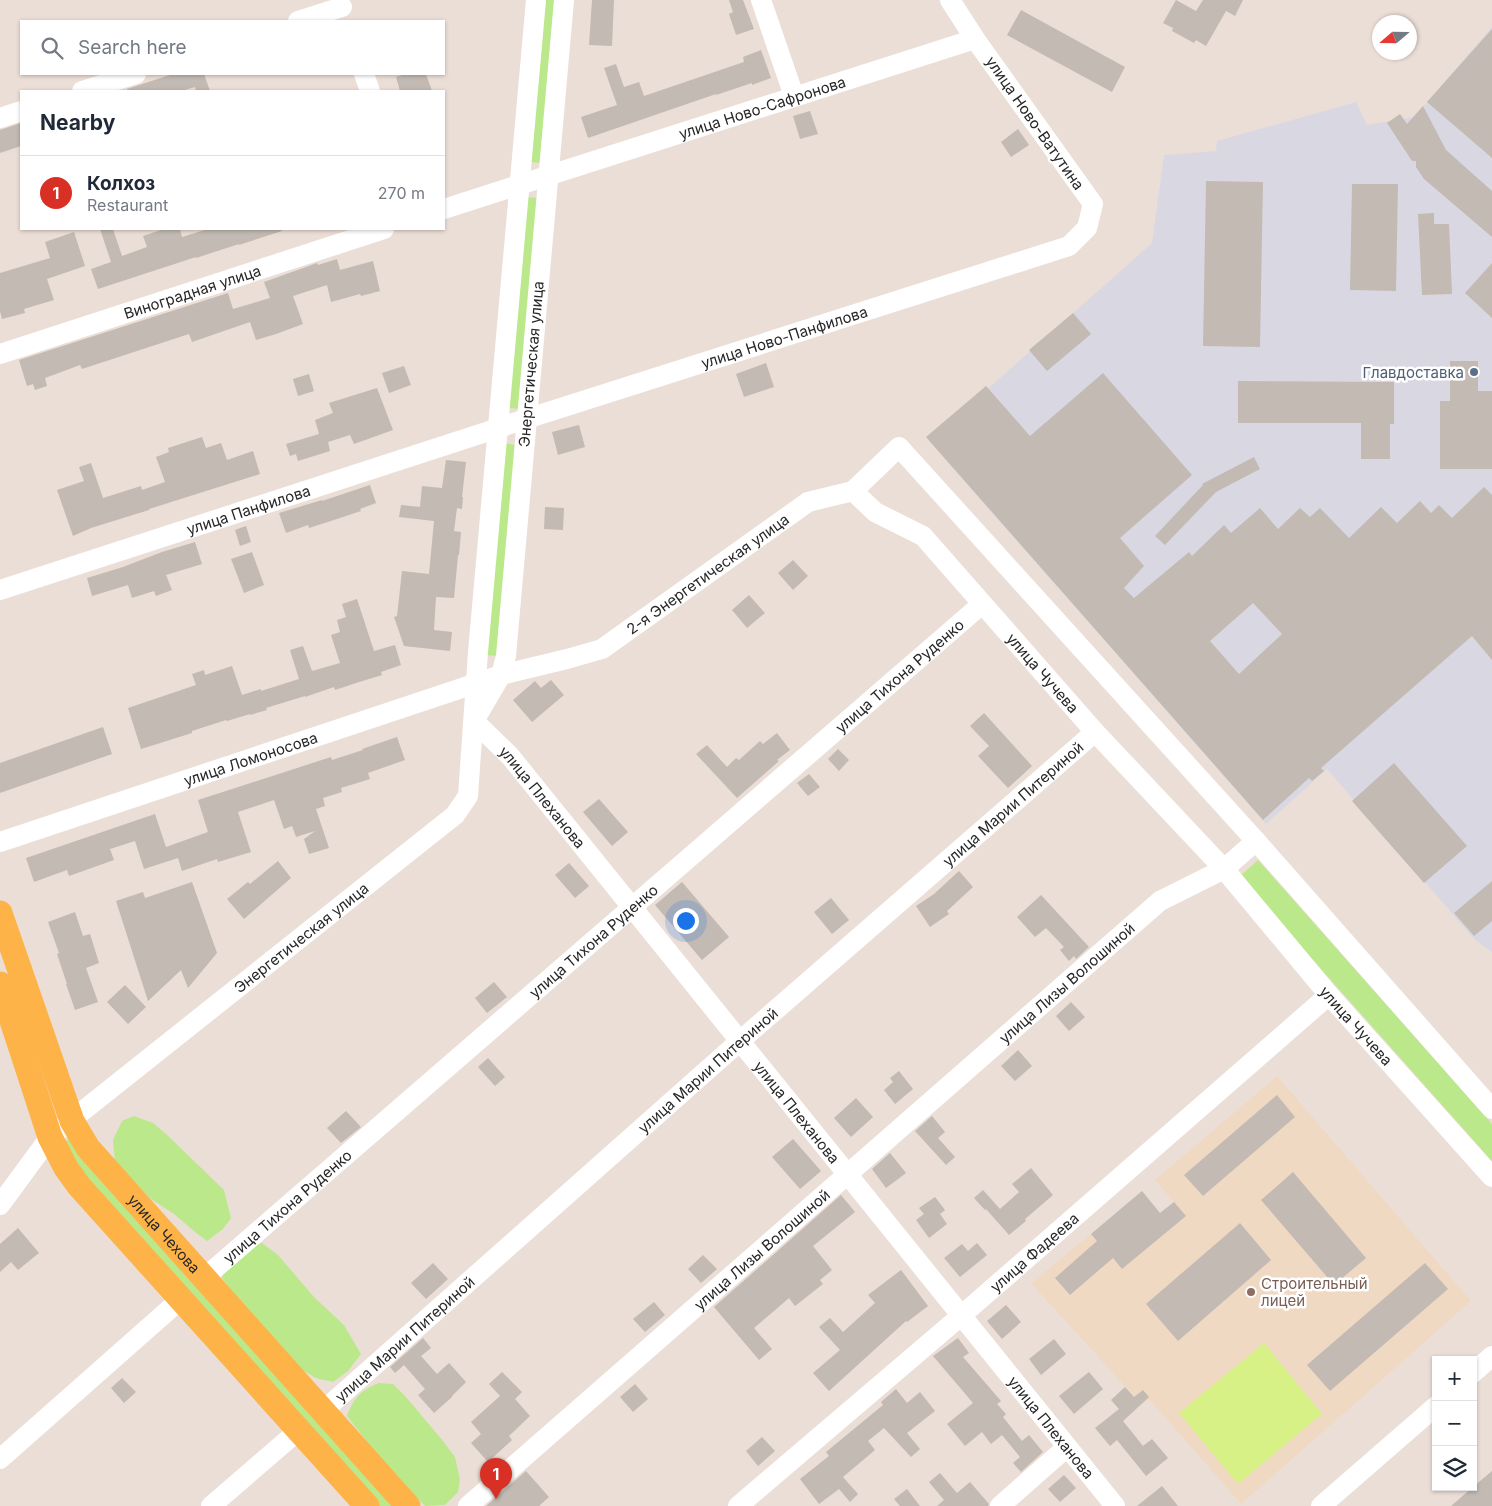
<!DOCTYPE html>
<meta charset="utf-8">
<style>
body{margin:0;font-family:Inter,sans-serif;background:#f6f6f7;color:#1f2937}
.controls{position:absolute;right:15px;bottom:15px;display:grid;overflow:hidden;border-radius:0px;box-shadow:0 1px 4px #0004}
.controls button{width:45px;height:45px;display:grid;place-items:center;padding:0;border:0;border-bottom:1px solid #e0e1e3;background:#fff;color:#1f2937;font:25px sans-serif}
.compass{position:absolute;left:1372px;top:15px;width:45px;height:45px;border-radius:50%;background:#fff;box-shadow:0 1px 4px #0004;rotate:250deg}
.you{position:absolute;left:685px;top:920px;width:18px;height:18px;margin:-12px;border:4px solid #fff;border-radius:50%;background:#1a73e8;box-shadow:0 0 0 8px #1a73e833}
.badge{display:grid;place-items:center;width:32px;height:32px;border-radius:50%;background:#d93025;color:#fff;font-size:16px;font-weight:700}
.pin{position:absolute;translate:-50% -41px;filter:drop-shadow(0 1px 2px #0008)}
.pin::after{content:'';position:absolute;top:26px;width:18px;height:15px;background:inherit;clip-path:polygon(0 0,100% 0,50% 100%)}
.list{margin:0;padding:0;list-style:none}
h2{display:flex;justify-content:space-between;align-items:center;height:65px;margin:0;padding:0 20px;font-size:21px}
h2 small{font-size:16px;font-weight:400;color:#747a83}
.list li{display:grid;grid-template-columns:32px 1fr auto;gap:15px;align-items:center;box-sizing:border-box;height:75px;padding:0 20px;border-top:1px solid #e0e1e3}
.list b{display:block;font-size:19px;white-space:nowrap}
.list p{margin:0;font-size:16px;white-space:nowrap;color:#747a83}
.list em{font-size:16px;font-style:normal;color:#747a83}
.icon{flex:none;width:28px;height:28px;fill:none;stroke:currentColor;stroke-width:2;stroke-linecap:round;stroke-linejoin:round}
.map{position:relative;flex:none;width:1492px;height:1506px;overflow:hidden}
.search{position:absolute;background:#fff;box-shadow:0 1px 4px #0004;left:20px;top:20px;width:425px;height:55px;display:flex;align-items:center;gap:12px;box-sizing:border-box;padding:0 18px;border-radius:0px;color:#747a83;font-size:19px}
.panel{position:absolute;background:#fff;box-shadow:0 1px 4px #0004;left:20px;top:90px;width:425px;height:140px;border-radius:0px}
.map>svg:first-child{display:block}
</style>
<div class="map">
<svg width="1492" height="1506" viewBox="0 0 1492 1506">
<rect width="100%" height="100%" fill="#ebded6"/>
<polygon fill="#d9d8e2" points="1492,27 1492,952 1475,940 1327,769 1266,824 929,441 1152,243 1164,155 1216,151 1217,141 1356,102 1367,125 1414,117"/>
<polygon fill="#f0d9c3" points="1277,1076 1471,1301 1241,1504 1149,1399 1142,1405 1031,1283 1091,1234 1122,1269 1186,1216 1155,1180"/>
<g fill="#bce88c">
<polygon points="543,0 556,0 542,163 530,162"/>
<polygon points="526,197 538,198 520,409 507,408"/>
<polygon points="504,443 516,445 498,656 485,655"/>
<polygon points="1258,860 1492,1124 1492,1161 1239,877"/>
<polygon points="134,1116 153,1123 165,1133 224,1190 231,1218 223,1229 207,1241 195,1232 174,1214 151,1199 115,1163 113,1140 122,1121"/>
<polygon points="69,1139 394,1506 376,1506 84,1178 64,1142"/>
<path d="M262,1243L278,1255L314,1297L344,1325L361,1354L348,1371L333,1382C327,1380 319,1380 314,1377C276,1357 247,1312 222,1278L227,1258Z"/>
<path d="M379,1383L393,1384L406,1397L443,1441L455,1457L460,1480L458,1492L445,1505L425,1506L385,1465L347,1416C354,1397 361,1390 379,1383Z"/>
</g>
<polygon fill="#d7f186" points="1264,1343 1322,1414 1238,1484 1179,1413"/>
<g fill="#c2bab3" fill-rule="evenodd">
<polygon points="592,0 614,0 612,46 589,45"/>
<polygon points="729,0 743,0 754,29 736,35 729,14 733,12"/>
<polygon points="1176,0 1196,11 1203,0 1243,0 1235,16 1226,11 1206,46 1196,40 1194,43 1172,31 1173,28 1163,23"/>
<polygon points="1021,10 1125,67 1112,92 1007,35"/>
<polygon points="1492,29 1492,158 1427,102"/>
<polygon points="761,50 771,78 752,85 752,83 716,95 716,94 588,138 581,117 617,105 604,68 616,64 624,87 639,82 644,96 744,62 743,57"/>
<polygon points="173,74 204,74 210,91 196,91 195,87 181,91 127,91 127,89"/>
<polygon points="405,74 426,74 432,91 400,91 396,77"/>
<polygon points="1423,106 1446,150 1492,191 1492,237 1424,179 1416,167 1416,161 1412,161 1387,123 1400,114 1407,124"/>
<polygon points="810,111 818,134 800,139 793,116"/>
<polygon points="21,123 21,146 0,153 0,130"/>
<polygon points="1018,129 1029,145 1011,157 1001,142"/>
<polygon points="1206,181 1263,182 1260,347 1203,346"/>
<polygon points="1352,184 1398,184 1396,291 1350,290"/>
<polygon points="1434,213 1434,224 1449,224 1452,294 1422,295 1418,214"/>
<polygon points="100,229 113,229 122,256 147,247 143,236 164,229 180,229 182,237 208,229 281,229 282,231 239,245 239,244 196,258 196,257 98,289 91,269 111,262"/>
<polygon points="74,232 85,266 47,279 54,300 24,309 25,313 2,319 0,311 0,273 50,258 45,242"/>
<polygon points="337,259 340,270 373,261 380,291 361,296 360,294 331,302 327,285 293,296 303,324 276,334 256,340 250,322 192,342 189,334 82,369 80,365 45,378 47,386 35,390 33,384 27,386 19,360 228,293 233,309 270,298 264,282 317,263 318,265"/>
<polygon points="1492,263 1492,318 1465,293"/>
<polygon points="1073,313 1091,334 1047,371 1029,350"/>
<polygon points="1450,361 1478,361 1478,391 1492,391 1492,469 1440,469 1440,401 1450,401"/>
<polygon points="766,363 774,387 744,397 736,374"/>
<polygon points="404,366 411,385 389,393 382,373"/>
<path d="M1103,373L1192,475L1120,538L1144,566L1124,588L1134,598L1189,552L1192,556L1224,525L1231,533L1260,508L1278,529L1300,508L1310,517L1320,508L1349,538L1381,507L1397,523L1420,501L1431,513L1439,505L1452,518L1484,487L1492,495V660L1472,636L1321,768L1324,771L1312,781L1309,778L1263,820L926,437L986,386L1030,436ZM1253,603L1282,634L1239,674L1210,641Z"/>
<polygon points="309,374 314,391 298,396 293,379"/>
<polygon points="1238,381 1394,382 1394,424 1390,424 1390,459 1361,459 1361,423 1238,423"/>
<polygon points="377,388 393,430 354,444 350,435 328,442 330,451 298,461 296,454 290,456 286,444 319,434 315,420 333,413 329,403"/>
<polygon points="579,425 585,447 558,455 552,432"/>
<polygon points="202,437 206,448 221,443 227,460 253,451 260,474 149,509 149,510 91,528 73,536 57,490 84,481 79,467 91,463 103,498 141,486 142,490 165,482 156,457 169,452 168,448"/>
<polygon points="1254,457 1260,469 1216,492 1165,545 1155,536 1203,485 1202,484"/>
<polygon points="446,460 466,462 462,497 463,497 462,509 457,508 454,531 461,532 459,555 458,555 454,598 436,597 434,630 452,632 450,651 404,646 394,617 397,616 402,571 429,574 434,521 399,517 401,505 420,507 422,486 442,488"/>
<polygon points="370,485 376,503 360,509 361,511 340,518 309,528 308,525 286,533 279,513 322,500 322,501"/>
<polygon points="545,507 564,508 563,530 544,529"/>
<polygon points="246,526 251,542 240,546 235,530"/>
<polygon points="195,542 202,564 166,575 172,590 156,596 154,591 132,598 128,585 92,596 87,578 123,567 162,552"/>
<polygon points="252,552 264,585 244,593 231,559"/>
<polygon points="793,560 808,576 793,590 778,573"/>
<polygon points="749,595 765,613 747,628 732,610"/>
<polygon points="357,599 374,651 395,645 401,665 381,672 382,675 356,683 335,690 334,687 305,697 305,696 266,708 267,710 250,715 250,714 227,721 226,720 192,731 192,733 141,749 128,708 196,685 192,674 204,670 205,675 232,666 242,695 261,689 261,691 299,679 290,650 303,646 312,671 340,663 331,635 340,632 337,620 346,617 342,604"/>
<polygon points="551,680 564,695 532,722 513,700 535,681 541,688"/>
<polygon points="984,713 1032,766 1008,788 978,756 989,746 970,726"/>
<polygon points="103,727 112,754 0,793 0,763"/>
<polygon points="777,733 790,750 777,760 779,761 737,798 696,754 707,745 727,767 736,758 739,760 760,741 763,744"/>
<polygon points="397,737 405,760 368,773 370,779 341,788 342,792 323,798 325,806 316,809 329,848 309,854 304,839 315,831 296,837 292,826 284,829 274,800 238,812 251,852 218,862 217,859 182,871 178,858 144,869 135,841 110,849 114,860 69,876 67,870 34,882 26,858 155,814 166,847 208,832 198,800 331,757 332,760 363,750 362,749"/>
<polygon points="838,749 849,760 839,771 828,759"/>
<polygon points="1394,763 1467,846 1424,883 1352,801"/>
<polygon points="809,774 820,787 808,796 797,783"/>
<polygon points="599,799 628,832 612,846 583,812"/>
<polygon points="278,861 291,878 244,919 227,899 248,882 250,884"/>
<polygon points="569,863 589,886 575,898 555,875"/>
<polygon points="959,871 973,887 947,911 949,914 930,927 916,906 934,894"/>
<polygon points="1492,881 1492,921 1474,936 1454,913"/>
<polygon points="192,882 217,953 188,988 181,970 148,1001 116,901 143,892 145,898"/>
<polygon points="682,882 729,937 702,960 655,905"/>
<polygon points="1041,895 1089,947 1076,959 1074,956 1069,961 1060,950 1064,947 1046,928 1035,937 1017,917"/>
<polygon points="831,898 849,920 832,934 814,912"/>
<polygon points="75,912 83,936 90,934 99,963 86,968 98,1002 75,1010 66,984 67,984 57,954 59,953 48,922"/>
<polygon points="494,982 507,997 487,1013 475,998"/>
<polygon points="125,985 146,1007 128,1024 107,1002"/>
<polygon points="1071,1002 1085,1017 1069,1031 1056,1016"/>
<polygon points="1018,1050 1032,1066 1015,1081 1001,1066"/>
<polygon points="488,1058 505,1077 495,1086 478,1067"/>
<polygon points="899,1071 913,1089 895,1104 884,1090 893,1082 890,1078"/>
<polygon points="1277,1095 1295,1117 1203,1196 1184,1175"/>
<polygon points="856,1098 873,1117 851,1137 834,1118"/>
<polygon points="346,1111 361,1127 341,1143 327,1128"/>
<polygon points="932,1116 945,1132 938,1138 955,1157 946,1165 915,1131"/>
<polygon points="793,1139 821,1171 800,1189 772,1157"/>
<polygon points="890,1153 906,1173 886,1188 872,1169"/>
<polygon points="1031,1168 1053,1195 1025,1219 1026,1221 1009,1235 986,1209 985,1210 974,1198 983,1190 1000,1209 1019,1192 1012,1184"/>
<polygon points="1293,1172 1366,1258 1334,1285 1261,1200"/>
<polygon points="1142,1191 1160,1213 1174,1202 1186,1216 1122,1269 1113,1258 1070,1295 1055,1278 1097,1241 1091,1234"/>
<polygon points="841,1195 855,1212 813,1246 832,1270 820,1280 823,1284 795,1306 789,1298 754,1328 772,1349 759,1360 714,1307"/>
<polygon points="935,1197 945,1210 940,1214 947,1224 929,1238 916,1220 924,1214 919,1208"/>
<polygon points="1240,1223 1271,1260 1178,1341 1146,1304"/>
<polygon points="18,1228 39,1253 18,1270 11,1262 0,1272 0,1244"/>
<polygon points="977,1243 987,1255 960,1277 944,1258 962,1244 968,1251"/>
<polygon points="703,1255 717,1269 701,1283 688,1269"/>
<polygon points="433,1263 448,1279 426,1299 411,1283"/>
<polygon points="1425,1263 1448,1289 1330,1391 1307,1365"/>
<polygon points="901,1270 928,1306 907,1322 906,1321 829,1391 813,1373 840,1350 819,1327 830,1318 843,1332 875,1303 868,1295"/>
<polygon points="654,1302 665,1315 645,1332 633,1319"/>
<polygon points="1006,1305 1021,1322 1002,1339 987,1321"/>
<polygon points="423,1338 431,1348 421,1356 437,1374 449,1363 466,1382 452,1396 452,1397 434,1413 418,1395 425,1389 404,1365 395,1373 390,1367"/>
<polygon points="958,1338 969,1353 963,1357 1001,1401 997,1404 1006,1414 1003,1417 1022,1441 1029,1435 1043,1452 1021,1472 1013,1463 1020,1457 1002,1435 991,1444 982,1432 965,1446 947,1424 973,1403 933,1356"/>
<polygon points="1054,1339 1066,1354 1041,1375 1029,1359"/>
<polygon points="502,1372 522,1392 515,1399 530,1416 509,1436 512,1440 488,1462 471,1443 481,1434 471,1422 500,1396 489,1384"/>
<polygon points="1089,1372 1103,1389 1074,1414 1059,1396"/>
<polygon points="122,1378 136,1392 124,1403 111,1388"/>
<polygon points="635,1384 648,1399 633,1412 620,1397"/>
<polygon points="1125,1387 1134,1397 1143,1390 1149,1397 1123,1421 1143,1446 1152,1439 1168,1458 1146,1476 1117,1440 1110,1446 1095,1428 1119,1409 1111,1400"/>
<polygon points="896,1389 907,1403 920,1392 935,1411 907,1433 920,1449 911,1457 884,1428 868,1441 875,1450 843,1477 858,1494 850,1502 839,1489 819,1504 800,1479 829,1456 826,1452 883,1405 881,1402"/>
<polygon points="762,1437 775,1451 758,1466 746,1451"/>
<polygon points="526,1471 549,1497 539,1506 486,1506"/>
<polygon points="1492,1471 1492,1506 1451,1506 1473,1487"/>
<polygon points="940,1473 957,1493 970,1482 989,1504 988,1506 937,1506 944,1500 929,1482"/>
<polygon points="1064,1475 1076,1488 1060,1502 1048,1489"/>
<polygon points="1162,1486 1178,1506 1137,1506"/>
<polygon points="907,1489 920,1506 900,1506 894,1499"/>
</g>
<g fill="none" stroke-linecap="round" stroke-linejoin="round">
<g stroke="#fff" stroke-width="20">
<path id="s1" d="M564,0L506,656L501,675L474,721L510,756L1115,1506"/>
<polyline points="761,0 794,96"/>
<polyline points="298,21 342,7"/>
<polyline points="364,74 370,91"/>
<polyline points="82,91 136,74"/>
<polyline points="0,118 21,111"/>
<path id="s2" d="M444,209L975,39"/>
<path id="s3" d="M0,354L384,229"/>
<path id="s4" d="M853,491L875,512L923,536L1095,732L1224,869L1329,995L1492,1177"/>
<path id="s5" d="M0,590L526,419L1069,246L1087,228L1093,204L975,39L950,0"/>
<path id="s6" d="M0,842L501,675L567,659L602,649L808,502L853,491L899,447L1256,841L1492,1109"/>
<path id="s7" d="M0,1205L50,1137L455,815L468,796L478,652L536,0"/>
<path id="s8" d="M204,1278L982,604"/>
<polyline points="1473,1373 1492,1356"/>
<path id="s9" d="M323,1411L740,1041L1095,732"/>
<polyline points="0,1459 181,1299"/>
<polyline points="211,1506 299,1430"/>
<path id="s10" d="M468,1506L1160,901L1224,869L1256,841"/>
<path id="s11" d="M738,1506L962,1315L1329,995"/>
<polyline points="1000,1506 1067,1447"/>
<polyline points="1321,1506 1436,1406"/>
</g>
<g stroke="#feb349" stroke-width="25">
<path id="s12" d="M0,913L72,1121L88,1148L408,1506"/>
<polyline points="0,984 50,1137 66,1168 79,1186 367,1506"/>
</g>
</g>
<circle fill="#5c6f8a" stroke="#fff" stroke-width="2" cx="1474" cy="372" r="5"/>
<circle fill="#8d6e63" stroke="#fff" stroke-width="2" cx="1251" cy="1292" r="5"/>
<g text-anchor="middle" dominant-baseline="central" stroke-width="5" stroke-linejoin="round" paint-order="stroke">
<g font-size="15" fill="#272727" stroke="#fff">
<text stroke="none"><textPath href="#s2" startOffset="334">улица Ново-Сафронова</textPath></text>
<text transform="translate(1035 123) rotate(55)">улица Ново-Ватутина</text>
<text stroke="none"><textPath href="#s3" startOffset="202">Виноградная улица</textPath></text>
<text stroke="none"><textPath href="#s5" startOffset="824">улица Ново-Панфилова</textPath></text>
<text transform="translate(531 364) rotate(-85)">Энергетическая улица</text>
<text stroke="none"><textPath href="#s5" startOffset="261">улица Панфилова</textPath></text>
<text stroke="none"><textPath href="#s6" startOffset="762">2-я Энергетическая улица</textPath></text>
<text stroke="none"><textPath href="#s4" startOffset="266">улица Чучева</textPath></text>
<text stroke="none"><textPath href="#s8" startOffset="920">улица Тихона Руденко</textPath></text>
<text stroke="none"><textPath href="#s6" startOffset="264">улица Ломоносова</textPath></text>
<text stroke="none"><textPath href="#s1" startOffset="834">улица Плеханова</textPath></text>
<text stroke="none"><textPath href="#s9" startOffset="919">улица Марии Питериной</textPath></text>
<text stroke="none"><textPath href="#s7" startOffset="405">Энергетическая улица</textPath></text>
<text stroke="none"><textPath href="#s8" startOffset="515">улица Тихона Руденко</textPath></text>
<text stroke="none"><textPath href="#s10" startOffset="795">улица Лизы Волошиной</textPath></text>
<text stroke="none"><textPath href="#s4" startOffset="738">улица Чучева</textPath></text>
<text stroke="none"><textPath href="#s9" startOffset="514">улица Марии Питериной</textPath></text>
<text stroke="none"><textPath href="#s1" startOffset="1239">улица Плеханова</textPath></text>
<text stroke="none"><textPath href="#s8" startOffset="110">улица Тихона Руденко</textPath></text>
<text stroke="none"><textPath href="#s12" startOffset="366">улица Чехова</textPath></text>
<text stroke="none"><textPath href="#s10" startOffset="390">улица Лизы Волошиной</textPath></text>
<text stroke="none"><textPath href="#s11" startOffset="390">улица Фадеева</textPath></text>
<text stroke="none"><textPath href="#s9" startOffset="109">улица Марии Питериной</textPath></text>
<text stroke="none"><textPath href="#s1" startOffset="1644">улица Плеханова</textPath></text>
</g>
<g font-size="15" fill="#4e5e75" stroke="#fff" text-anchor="end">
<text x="1464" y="372">Главдоставка</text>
</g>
<g font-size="15" fill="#785e54" stroke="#fff" text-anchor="start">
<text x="1261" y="1283">Строительный<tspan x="1261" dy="17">лицей</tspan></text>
</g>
</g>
</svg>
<div class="controls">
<button>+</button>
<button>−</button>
<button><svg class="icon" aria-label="layers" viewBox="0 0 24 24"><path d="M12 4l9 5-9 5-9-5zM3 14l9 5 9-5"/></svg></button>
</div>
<svg class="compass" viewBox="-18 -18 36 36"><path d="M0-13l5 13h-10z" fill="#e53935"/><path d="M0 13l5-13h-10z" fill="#747a83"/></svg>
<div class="you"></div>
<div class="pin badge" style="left:496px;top:1499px">1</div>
<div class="search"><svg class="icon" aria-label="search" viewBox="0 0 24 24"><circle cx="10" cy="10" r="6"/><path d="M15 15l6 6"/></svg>Search here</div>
<section class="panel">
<h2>Nearby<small></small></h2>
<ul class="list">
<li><span class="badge">1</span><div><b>Колхоз</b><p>Restaurant</p></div><em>270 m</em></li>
</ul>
</section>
</div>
